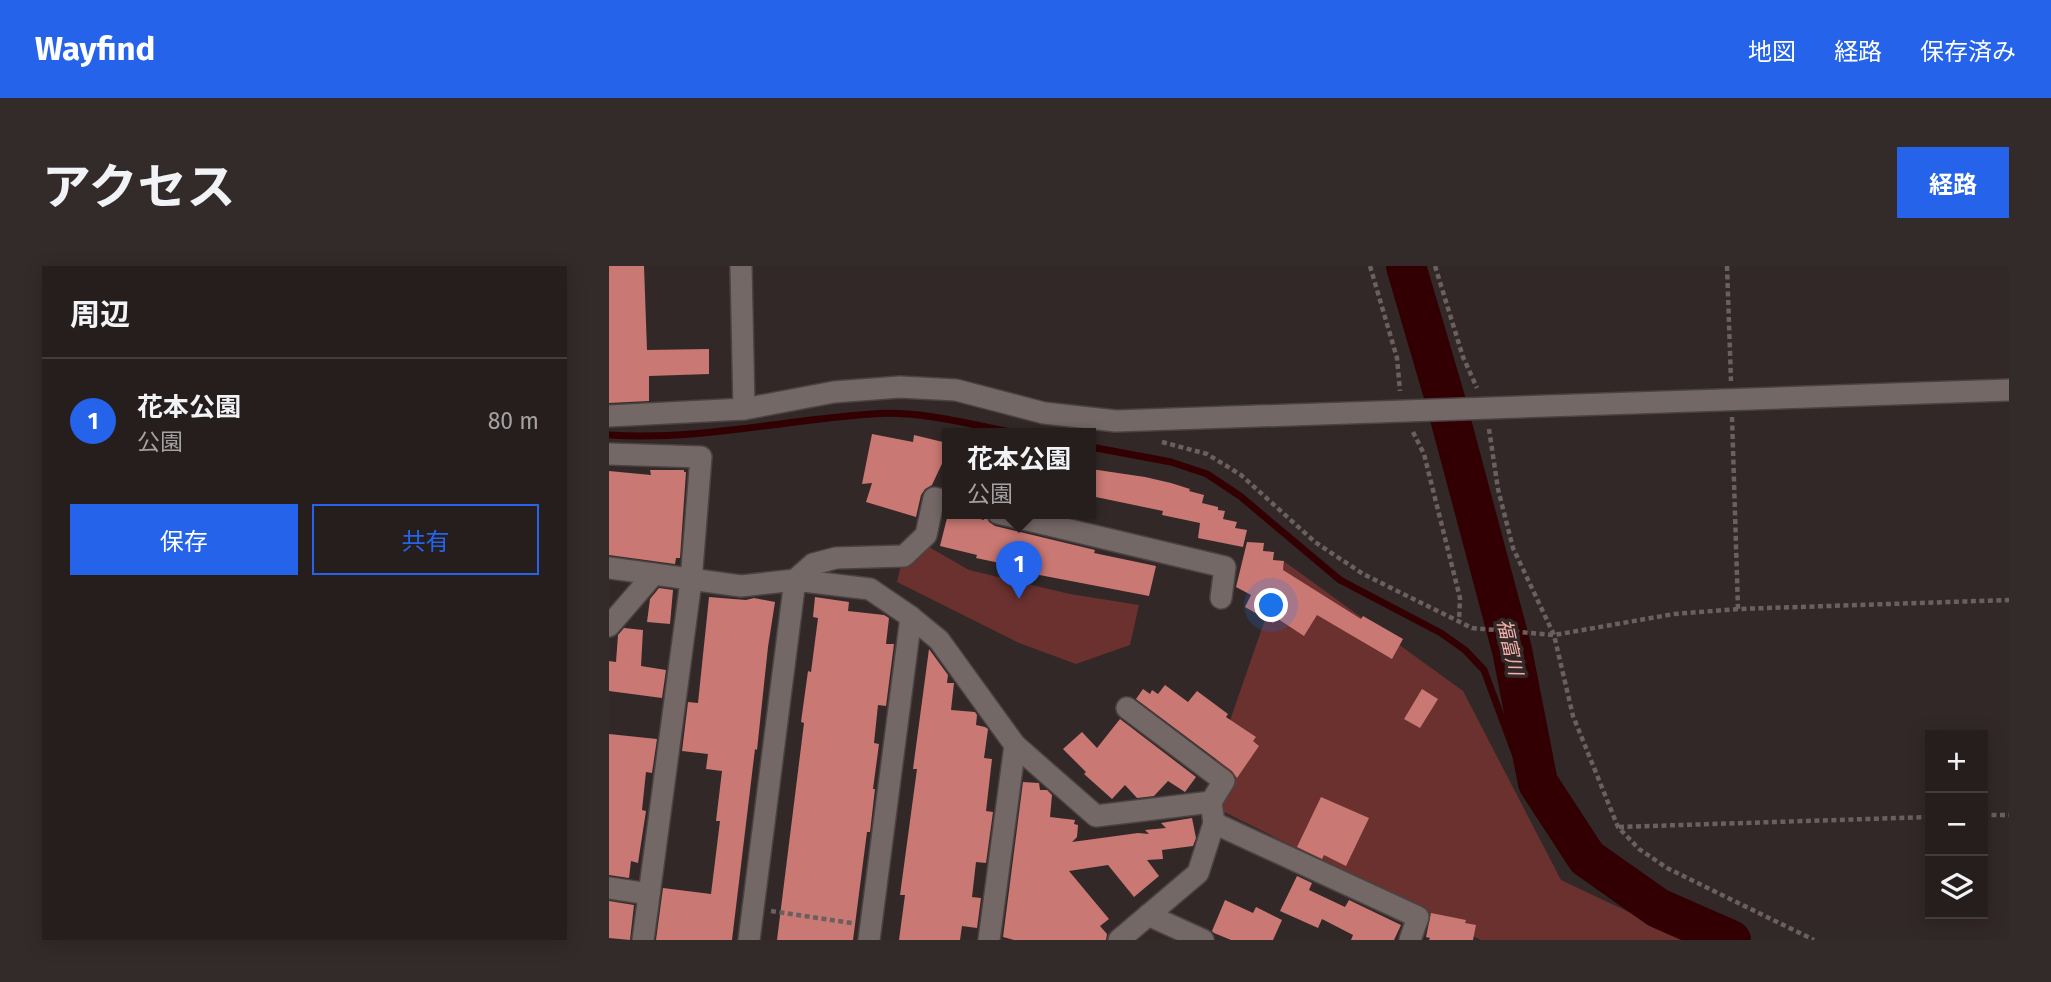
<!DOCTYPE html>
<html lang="ja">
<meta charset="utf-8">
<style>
body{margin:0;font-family:"Fira Sans","Noto Sans JP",sans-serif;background:#322b2a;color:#f1f3f6}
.controls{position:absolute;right:21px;bottom:21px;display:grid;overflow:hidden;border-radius:0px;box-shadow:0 4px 18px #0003}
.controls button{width:63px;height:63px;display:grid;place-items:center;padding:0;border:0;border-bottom:2px solid #423c3b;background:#261e1d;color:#f1f3f6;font:35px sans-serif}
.you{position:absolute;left:663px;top:340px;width:24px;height:24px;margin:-18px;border:5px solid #fff;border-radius:50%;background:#1a73e8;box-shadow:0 0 0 10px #1a73e833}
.badge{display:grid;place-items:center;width:46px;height:46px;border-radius:50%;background:#2563eb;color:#fff;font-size:23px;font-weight:700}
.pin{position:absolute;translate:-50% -58px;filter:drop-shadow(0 2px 4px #0008)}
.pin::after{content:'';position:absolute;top:37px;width:24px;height:21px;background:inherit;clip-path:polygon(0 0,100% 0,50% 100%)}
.popup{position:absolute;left:333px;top:162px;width:154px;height:91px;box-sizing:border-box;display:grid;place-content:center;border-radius:0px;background:#261e1d;filter:drop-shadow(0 2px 5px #0005);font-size:23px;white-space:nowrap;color:#a4a2a4}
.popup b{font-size:26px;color:#f1f3f6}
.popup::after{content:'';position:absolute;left:50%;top:100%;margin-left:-14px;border:14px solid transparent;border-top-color:#261e1d}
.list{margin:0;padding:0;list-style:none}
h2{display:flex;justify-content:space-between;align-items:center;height:91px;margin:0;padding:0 28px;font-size:30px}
h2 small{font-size:23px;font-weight:400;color:#a4a2a4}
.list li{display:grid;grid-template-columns:46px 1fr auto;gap:21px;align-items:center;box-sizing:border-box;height:126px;padding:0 28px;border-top:2px solid #423c3b}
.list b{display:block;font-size:26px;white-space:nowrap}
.list p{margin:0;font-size:23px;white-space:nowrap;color:#a4a2a4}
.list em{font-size:23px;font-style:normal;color:#a4a2a4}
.actions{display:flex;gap:14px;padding:21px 28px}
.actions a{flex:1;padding:16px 0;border:2px solid #2563eb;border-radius:0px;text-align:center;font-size:24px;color:#2563eb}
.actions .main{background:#2563eb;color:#fff}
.icon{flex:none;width:38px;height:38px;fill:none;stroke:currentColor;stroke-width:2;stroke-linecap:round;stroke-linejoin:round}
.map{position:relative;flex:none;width:1400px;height:674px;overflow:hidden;border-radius:0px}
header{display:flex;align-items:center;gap:42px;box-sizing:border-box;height:98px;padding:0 35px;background:#2563eb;color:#fff}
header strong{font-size:33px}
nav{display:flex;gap:38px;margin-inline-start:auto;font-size:24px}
.intro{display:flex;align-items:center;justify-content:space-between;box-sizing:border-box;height:168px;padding:0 42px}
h1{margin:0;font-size:49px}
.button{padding:18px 32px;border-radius:0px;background:#2563eb;color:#fff;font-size:24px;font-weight:700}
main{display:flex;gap:42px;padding:0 42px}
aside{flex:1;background:#261e1d;border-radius:0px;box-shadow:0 4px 18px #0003}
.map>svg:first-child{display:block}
</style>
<header>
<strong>Wayfind</strong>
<nav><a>地図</a><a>経路</a><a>保存済み</a></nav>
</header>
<div class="intro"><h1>アクセス</h1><a class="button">経路</a></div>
<main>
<aside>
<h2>周辺<small></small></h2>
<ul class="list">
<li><span class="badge">1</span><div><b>花本公園</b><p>公園</p></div><em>80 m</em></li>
</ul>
<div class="actions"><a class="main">保存</a><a>共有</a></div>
</aside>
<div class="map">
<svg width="1400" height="674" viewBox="0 0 1400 674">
<rect width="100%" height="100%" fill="#322827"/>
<g fill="#6a312f">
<polygon points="299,269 360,304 461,328 530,339 521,379 467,398 410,377 288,316"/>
<polygon points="676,296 854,425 952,614 1079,674 872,674 593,535"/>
</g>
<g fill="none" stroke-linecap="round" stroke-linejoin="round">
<g stroke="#320003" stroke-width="7">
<path d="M0,169C89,175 175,154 262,148C310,144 360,158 406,167"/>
<polyline points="482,181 562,196 598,208 631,230 731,314 832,367 856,384 875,404 908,493 929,517"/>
</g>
<polyline stroke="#320003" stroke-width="40" points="797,0 836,133 903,384 929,517 978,592 1049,642 1122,674"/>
</g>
<g fill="#c97873">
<polygon points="0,0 35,0 38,84 100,83 100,108 40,110 40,135 0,137"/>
<polygon points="263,168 304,176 305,169 338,177 338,187 323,219 316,223 312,229 307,251 257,236 263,217 253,218"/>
<polygon points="482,203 536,211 562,217 581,223 580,225 595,229 593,237 609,241 609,244 616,245 614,253 628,256 626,262 638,264 634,281 589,272 591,257 553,249 554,245 482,230"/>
<polygon points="41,204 75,204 75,206 77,206 71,292 67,292 66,298 0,289 0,205 42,209"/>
<polygon points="348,247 375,254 376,247 380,256 386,260 486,284 485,287 547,300 540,330 399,303 400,299 367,292 368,289 331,280 339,248"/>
<polygon points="638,276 655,277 654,285 665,286 664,294 675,295 674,304 752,353 754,350 794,373 783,393 708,349 695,370 669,353 664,357 636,341 642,329 627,321"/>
<polygon points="50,322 64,324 61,358 38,356 41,333"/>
<polygon points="100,331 137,334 145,332 166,336 159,381 148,484 146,483 123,674 47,674 54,622 102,628 111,555 107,555 113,505 97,503 99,488 73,485 79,436 89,437"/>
<polygon points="206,331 240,336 239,345 275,349 280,352 277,378 285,378 277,440 269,439 265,477 270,478 264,523 266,523 261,566 258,566 244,674 168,674 195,457 192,456 199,405 202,406 209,352 204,351"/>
<polygon points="15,362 34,364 32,400 57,404 53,432 0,425 0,395 7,396 9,369"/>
<polygon points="320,383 339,409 338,417 345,417 342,444 366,446 368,449 367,459 376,461 379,463 375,492 383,493 377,545 384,546 377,597 367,596 363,631 372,632 368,662 353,660 351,674 290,674 296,629 291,629 308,503 304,503"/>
<polygon points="556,419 579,436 588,425 619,448 617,451 647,471 644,475 650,480 628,512 623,505 527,433 534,423 541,428 543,424 549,428"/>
<polygon points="813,423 829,433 811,462 795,453"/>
<polygon points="511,453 587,511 576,526 559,515 545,530 528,532 516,519 503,533 475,508 477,506 454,483 473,466 488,482"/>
<polygon points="0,468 48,473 43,507 37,506 33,544 37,545 29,597 22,595 20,612 0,609"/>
<polygon points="414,516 430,517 431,524 438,524 443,529 441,551 466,554 465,558 469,559 468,571 463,576 529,567 540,568 536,564 557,562 552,557 583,552 587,572 584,580 553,584 554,593 538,594 550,610 525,631 499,599 460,605 500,653 491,660 498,668 497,674 405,674 394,671"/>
<polygon points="712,531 760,552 737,600 715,589 713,593 688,581"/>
<polygon points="688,610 703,617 700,624 736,641 740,634 792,659 785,674 742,674 744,669 713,653 709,662 671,645"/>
<polygon points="616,634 644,647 647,641 673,654 664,674 622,674 605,667 603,665"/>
<polygon points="0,635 25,639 21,674 0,672"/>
<polygon points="822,647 857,654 856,657 867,659 864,674 820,674 821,672 817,671"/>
</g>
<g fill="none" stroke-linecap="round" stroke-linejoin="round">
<g stroke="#4a4342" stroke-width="24">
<g id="street">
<polyline points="132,0 135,143"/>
<polyline points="0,150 135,143 225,126 291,121 347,124 435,147 507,155 1400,124"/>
<polyline points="0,188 92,191 82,315 34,674"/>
<polyline points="389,247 616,301 612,332"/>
<polyline points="0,302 132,320 186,314 261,323 302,351 330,374 406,479 487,550 602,536"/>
<polyline points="0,360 45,308"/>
<polyline points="605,557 809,651 801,674"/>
<polyline points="0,622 40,628"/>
<polyline points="539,649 594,674"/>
<polyline points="140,674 186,314 204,298 227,292 295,290 317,269 325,232 338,235"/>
<polyline points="260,674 302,351"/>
<polyline points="380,674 406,479"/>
<polyline points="510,674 589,607 605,557 602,536 615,515 518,442"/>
</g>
</g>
<g stroke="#69605f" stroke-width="4.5" stroke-dasharray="5 3.5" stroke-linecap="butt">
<polyline points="761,0 788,92 791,125"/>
<polyline points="826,0 854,91 868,122"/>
<polyline points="1118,0 1122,115"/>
<polyline points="1123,151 1129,343"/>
<polyline points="880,163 889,223 904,282 945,369 964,450 1009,561 1030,583 1058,602 1205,674"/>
<polyline points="804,166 815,188 851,332 850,356"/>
<polyline points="553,176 598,188 632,209 706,276 754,308 863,362 945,369 1065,348 1129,343 1400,334"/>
<polyline points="1374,549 1400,549"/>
<polyline points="1010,561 1321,551"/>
<polyline points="162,645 243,657"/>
</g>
<use href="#street" stroke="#746867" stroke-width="21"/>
</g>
<g text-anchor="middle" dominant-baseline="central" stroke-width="7" stroke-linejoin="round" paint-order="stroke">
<g font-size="19" font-style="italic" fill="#f3b0aa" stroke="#322827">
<text transform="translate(901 381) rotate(77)">福富川</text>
</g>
</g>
</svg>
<div class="controls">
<button>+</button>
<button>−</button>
<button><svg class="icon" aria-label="layers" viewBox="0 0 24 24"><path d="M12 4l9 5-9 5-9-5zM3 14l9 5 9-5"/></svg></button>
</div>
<div class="you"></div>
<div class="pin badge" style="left:410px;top:333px">1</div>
<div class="popup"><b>花本公園</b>公園</div>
</div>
</main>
